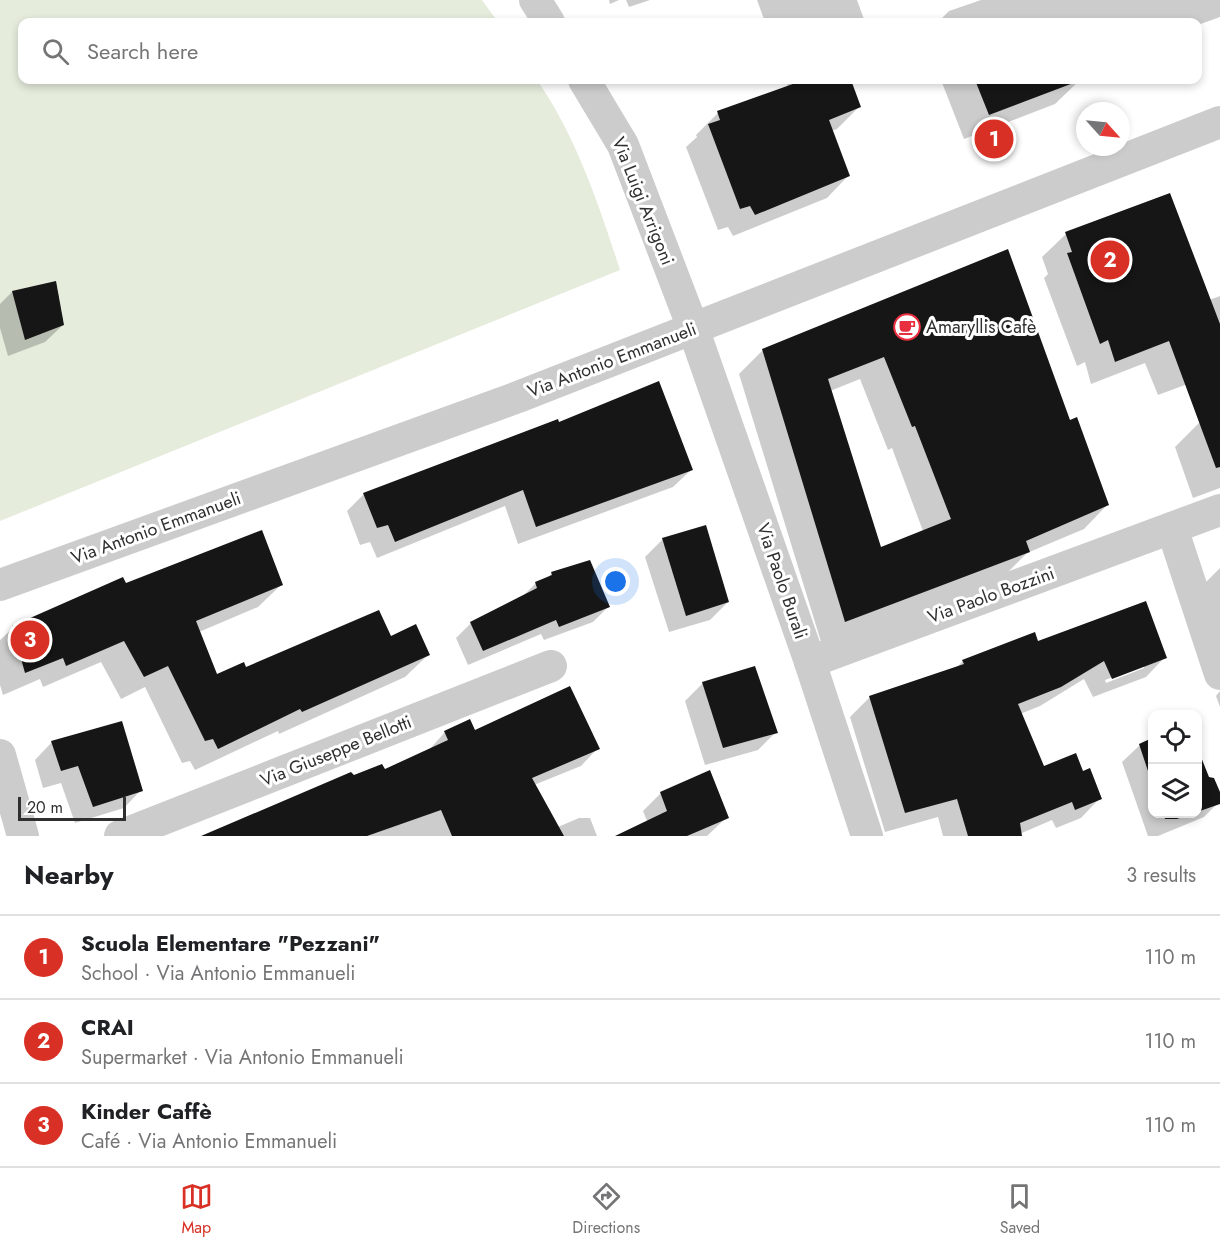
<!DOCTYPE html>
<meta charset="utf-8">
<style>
body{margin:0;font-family:Jost,sans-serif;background:#f6f6f6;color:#202124}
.controls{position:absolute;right:18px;bottom:18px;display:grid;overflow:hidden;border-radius:12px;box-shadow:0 3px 9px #0003}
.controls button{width:54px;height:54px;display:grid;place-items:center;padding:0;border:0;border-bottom:2px solid #e0e0e0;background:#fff;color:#202124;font:30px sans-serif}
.compass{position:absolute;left:1076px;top:102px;width:54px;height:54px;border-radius:50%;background:#fff;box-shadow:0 3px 9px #0003;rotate:117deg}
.scale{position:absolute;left:18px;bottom:15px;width:108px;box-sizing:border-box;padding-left:6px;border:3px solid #2f2f2f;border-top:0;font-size:16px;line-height:21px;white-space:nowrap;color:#2f2f2f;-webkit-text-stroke:4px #fff;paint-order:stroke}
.you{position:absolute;left:616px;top:582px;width:21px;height:21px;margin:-15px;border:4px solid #fff;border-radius:50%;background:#1a73e8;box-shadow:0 0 0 9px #1a73e833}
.badge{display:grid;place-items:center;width:39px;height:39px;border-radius:50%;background:#d93025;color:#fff;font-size:20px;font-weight:700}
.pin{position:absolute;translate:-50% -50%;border:3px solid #fff;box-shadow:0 2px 6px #0006}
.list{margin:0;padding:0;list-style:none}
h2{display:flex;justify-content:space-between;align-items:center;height:78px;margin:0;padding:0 24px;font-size:26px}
h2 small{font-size:20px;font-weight:400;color:#757577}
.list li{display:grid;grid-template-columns:39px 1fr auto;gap:18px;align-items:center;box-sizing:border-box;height:84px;padding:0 24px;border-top:2px solid #e0e0e0}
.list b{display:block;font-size:22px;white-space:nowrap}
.list p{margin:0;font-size:20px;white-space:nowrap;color:#757577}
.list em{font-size:20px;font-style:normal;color:#757577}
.icon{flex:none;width:33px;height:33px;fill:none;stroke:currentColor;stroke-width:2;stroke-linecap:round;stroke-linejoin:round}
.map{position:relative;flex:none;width:1220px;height:836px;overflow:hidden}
.search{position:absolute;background:#fff;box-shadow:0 3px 9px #0003;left:18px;right:18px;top:18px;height:66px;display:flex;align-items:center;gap:15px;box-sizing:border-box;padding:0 21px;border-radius:12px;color:#757577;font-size:22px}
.sheet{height:330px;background:#fff}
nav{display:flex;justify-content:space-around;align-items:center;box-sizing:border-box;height:84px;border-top:2px solid #e0e0e0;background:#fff;font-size:16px;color:#757577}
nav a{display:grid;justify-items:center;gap:3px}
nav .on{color:#d93025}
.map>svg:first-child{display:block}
</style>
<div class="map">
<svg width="1220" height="836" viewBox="0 0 1220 836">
<rect width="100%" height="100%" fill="#fff"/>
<path fill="#e5ecdc" d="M0,0H482L498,22H22V80H537C576,136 599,205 620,270L0,521Z"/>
<g fill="#0003" fill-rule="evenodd">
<polygon points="609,0 619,0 610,4"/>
<polygon points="626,0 650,0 629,7"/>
<polygon points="757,0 857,0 865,22 765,22"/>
<polygon points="981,0 1220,0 1220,17 1198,25 1198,22 938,22 949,11"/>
<polygon points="786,80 849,80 859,107 837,129 831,131 848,176 827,198 733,236 728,227 718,230 686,147 697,137 696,135 718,113 788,87"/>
<polygon points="941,80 1080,80 1055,104 964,139"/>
<polygon points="1066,234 1209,300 1220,296 1220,372 1158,395 1145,363 1091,384 1085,362 1077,366 1044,278 1048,274 1042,257"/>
<path d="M998,255L1069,422L1107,505L1084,529L1027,553L1005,575L822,645L739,374L763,350ZM860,379L888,450L892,448L923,531L880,549L830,391Z"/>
<polygon points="12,292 63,325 45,342 8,356 0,328 0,304"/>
<polygon points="1220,415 1220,488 1193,498 1175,447 1200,422"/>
<polygon points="558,424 691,470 673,487 518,544 505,506 377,558 370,542 360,545 347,511 364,494"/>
<polygon points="663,539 728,602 710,620 669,632 645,557"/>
<polygon points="1220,568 1220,635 1202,586"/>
<polygon points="552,573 608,607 593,622 544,640 541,634 468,665 456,638 471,623 522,597 536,583 546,579"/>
<polygon points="125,585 281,585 258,607 199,632 216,676 390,638 428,655 405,677 279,734 278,731 195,770 190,761 182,763 145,687 121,699 101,662 43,687 40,679 3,695 0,685 0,640 13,628"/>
<path d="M1037,643L1165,657L1146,677L1093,697L1084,679L1040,706L1020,714L1043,768L1082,773L1100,798L1081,818L1056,828L1052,820L1015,836H943L938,817L885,832L850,717L870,697L955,669L963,661ZM1144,665V668L1106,683L1105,680Z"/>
<polygon points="703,683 776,732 758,750 705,765 685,701"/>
<polygon points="1220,691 1220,707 1216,696"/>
<polygon points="445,732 474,732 598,748 581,766 534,785 558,827 579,818 590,818 597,836 206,836 354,777 384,771 428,751"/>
<polygon points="1152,740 1152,814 1198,814 1198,752 1208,778 1220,796 1220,801 1204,817 1158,836 1148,836 1122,762 1140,745"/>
<polygon points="52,742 141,790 124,808 75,823 61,783 43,788 35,760"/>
<polygon points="661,793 727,817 707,836 649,836 650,828 643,811"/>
</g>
<g fill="#161616" fill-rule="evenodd">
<polygon points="804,80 851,80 861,107 829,120 850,176 755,215 750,206 740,209 708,124 720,120 717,111"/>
<polygon points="975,80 1075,80 1076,82 989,115"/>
<polygon points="1170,193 1220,324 1220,467 1216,468 1169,341 1115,362 1108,340 1100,344 1067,253 1072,252 1065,232"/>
<path d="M1008,249L1070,420L1077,417L1109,505L1026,541L1030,552L845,622L762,349ZM884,357L912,427L915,426L951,519L881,547L828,379Z"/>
<polygon points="56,281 64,325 25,340 12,291"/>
<polygon points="659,381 693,470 536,527 523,490 395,542 388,525 377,528 363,493 558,419 559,422"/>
<polygon points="706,525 729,602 686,616 662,538"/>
<polygon points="262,530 283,585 196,621 217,674 244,662 246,667 379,610 391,636 416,624 430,655 302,712 300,709 218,749 213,739 205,741 168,666 144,677 124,641 66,666 63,658 25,673 12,626 123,577 126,583"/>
<polygon points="590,560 610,607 559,627 556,620 483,651 470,622 537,588 535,582 552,575 551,572"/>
<polygon points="1146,601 1167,658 1112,679 1104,661 1061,687 1018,704 1044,766 1076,753 1083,771 1090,768 1102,799 1075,810 1072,802 1020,823 1022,836 968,836 957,799 905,813 869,696 964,664 962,660 1035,632 1038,641"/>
<polygon points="755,666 778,733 723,748 702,682"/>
<polygon points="570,686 600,749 532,778 564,836 452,836 441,810 367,836 201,836 351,772 354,775 382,764 385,769 448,740 444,731 470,719 475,730"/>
<polygon points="122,721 143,791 93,807 78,766 61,771 51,741"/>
<polygon points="1152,738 1152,783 1139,744"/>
<polygon points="1197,747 1209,777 1214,778 1220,792 1220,804 1197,812"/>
<polygon points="710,770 729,818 687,836 615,836 667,811 660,792"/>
<polygon points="1163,813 1193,813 1177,819 1165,819"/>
</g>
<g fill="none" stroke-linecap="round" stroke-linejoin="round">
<g stroke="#ccc" stroke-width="32">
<polyline points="535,0 549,22"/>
<polyline points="584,80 623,145 693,328 810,662 867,836"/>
<polyline points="1172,528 1220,674"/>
<polyline points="0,585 518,397 1220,122"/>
<polyline points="810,662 1220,510"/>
<polyline points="0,755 23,836"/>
<polyline points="120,836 551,666"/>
</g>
</g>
<defs>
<g id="cafe-ring" transform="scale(1.35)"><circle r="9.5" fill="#fff" stroke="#e82e3f" stroke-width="1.5"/><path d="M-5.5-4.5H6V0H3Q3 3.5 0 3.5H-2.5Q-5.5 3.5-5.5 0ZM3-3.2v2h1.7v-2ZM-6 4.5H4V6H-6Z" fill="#e82e3f"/></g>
</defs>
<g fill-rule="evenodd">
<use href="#cafe-ring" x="907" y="327"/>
</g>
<g text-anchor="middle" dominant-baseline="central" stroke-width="6" stroke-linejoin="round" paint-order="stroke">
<g font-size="18" fill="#2f2f2f" stroke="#fff">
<text transform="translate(643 201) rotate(68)">Via Luigi Arrigoni</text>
<text transform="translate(612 360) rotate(-21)">Via Antonio Emmanueli</text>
<text transform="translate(156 528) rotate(-20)">Via Antonio Emmanueli</text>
<text transform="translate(782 581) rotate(71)">Via Paolo Burali</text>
<text transform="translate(991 595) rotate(-20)">Via Paolo Bozzini</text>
<text transform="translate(336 751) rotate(-22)">Via Giuseppe Bellotti</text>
</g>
<g font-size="18" fill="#2f2f2f" stroke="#fff" text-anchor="start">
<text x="926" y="327">Amaryllis Cafè</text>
</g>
</g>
</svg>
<div class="controls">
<button><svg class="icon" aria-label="locate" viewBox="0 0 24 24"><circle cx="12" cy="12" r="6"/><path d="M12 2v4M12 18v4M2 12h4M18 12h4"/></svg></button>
<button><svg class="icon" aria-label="layers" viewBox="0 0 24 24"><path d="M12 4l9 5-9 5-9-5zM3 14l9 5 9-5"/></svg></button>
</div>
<svg class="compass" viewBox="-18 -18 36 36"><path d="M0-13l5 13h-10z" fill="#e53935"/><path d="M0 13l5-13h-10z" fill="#757577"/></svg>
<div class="scale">20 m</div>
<div class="you"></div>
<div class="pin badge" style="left:994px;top:139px">1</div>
<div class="pin badge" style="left:1110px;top:260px">2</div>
<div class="pin badge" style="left:30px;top:640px">3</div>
<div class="search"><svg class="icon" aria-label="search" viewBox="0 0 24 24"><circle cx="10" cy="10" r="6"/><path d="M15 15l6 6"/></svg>Search here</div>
</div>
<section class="sheet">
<h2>Nearby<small>3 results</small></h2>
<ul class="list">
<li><span class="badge">1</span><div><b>Scuola Elementare &quot;Pezzani&quot;</b><p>School · Via Antonio Emmanueli</p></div><em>110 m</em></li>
<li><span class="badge">2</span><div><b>CRAI</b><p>Supermarket · Via Antonio Emmanueli</p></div><em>110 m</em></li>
<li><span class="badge">3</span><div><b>Kinder Caffè</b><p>Café · Via Antonio Emmanueli</p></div><em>110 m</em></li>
</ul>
</section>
<nav>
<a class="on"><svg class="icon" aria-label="map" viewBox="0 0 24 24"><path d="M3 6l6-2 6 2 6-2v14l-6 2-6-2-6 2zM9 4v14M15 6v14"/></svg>Map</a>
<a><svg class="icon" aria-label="directions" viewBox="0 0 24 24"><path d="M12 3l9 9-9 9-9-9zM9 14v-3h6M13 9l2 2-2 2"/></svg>Directions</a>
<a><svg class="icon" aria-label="saved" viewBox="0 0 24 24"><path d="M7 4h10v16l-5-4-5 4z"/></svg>Saved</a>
</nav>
